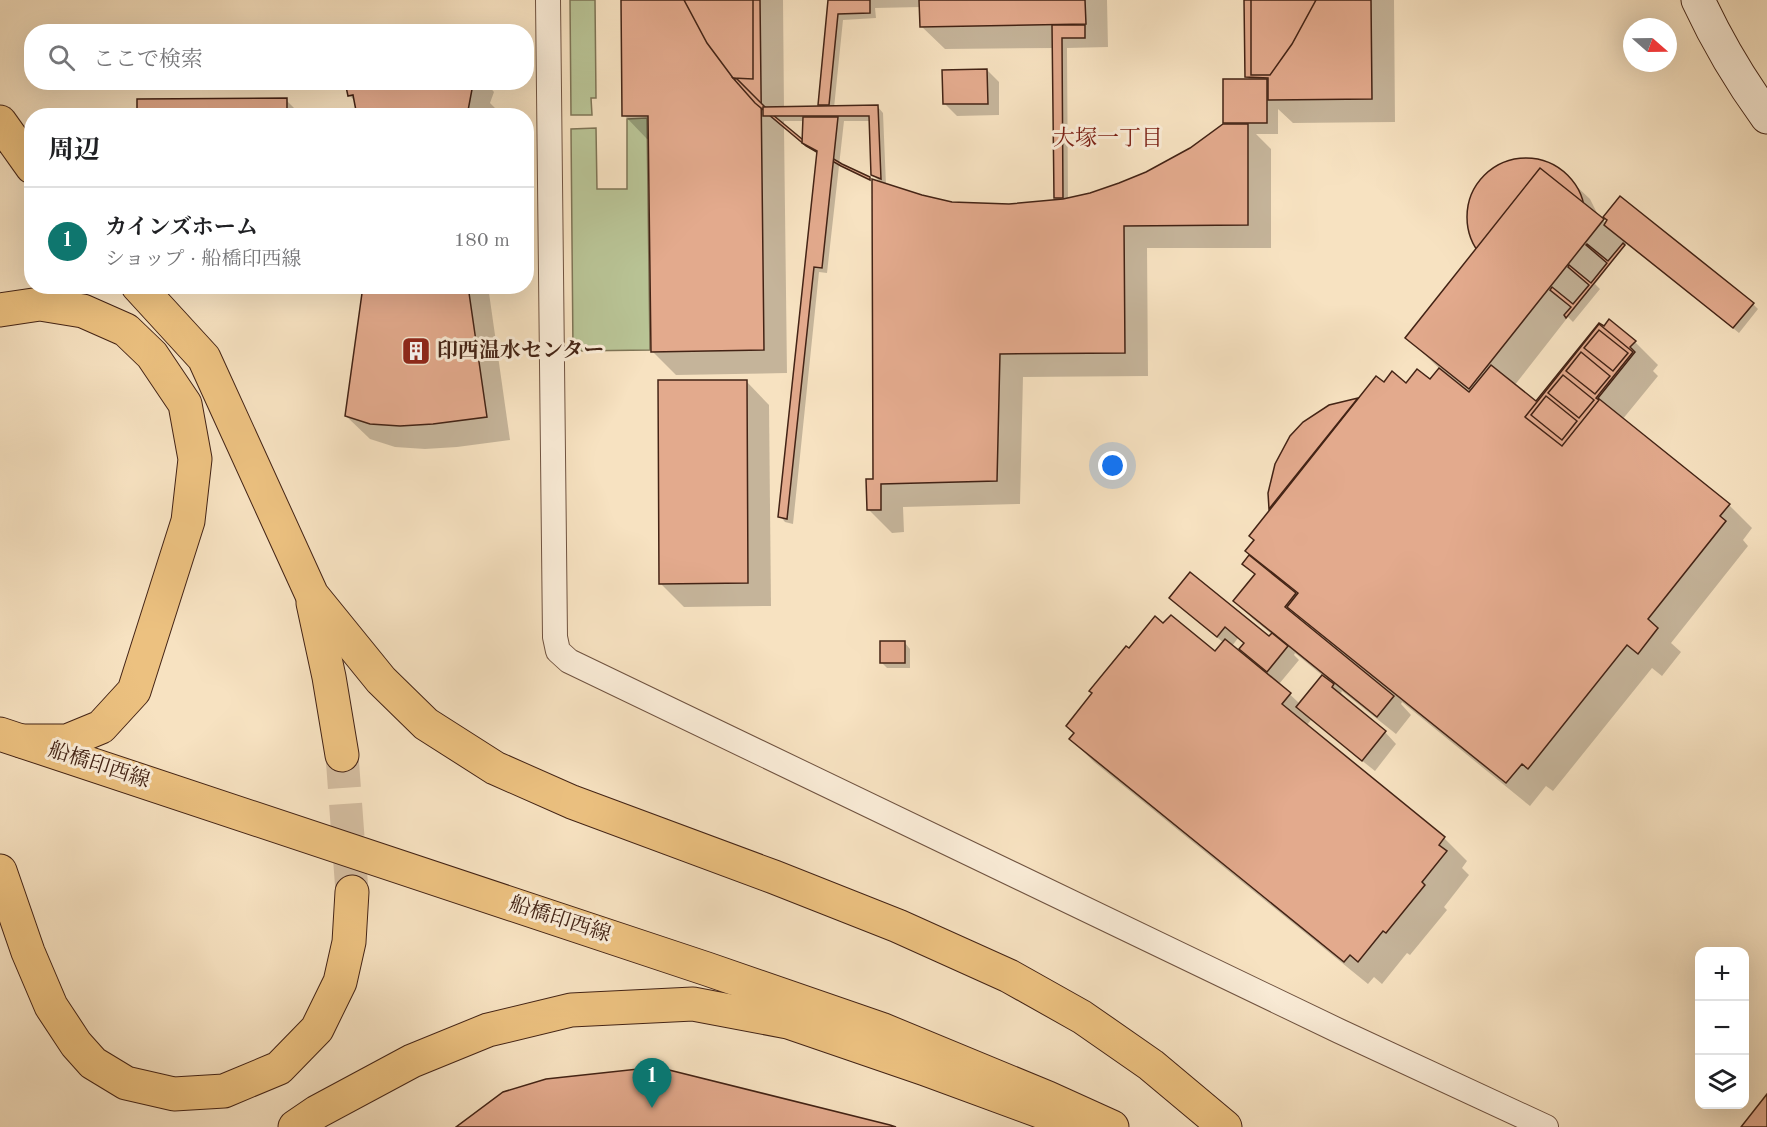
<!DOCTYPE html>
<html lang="ja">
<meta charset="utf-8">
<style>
body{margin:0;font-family:"Old Standard TT","Noto Serif JP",serif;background:#f6f6f6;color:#202124}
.controls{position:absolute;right:18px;bottom:18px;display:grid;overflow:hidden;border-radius:12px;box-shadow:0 6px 24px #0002}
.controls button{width:54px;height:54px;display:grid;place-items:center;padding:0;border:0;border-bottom:2px solid #e0e0e0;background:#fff;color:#202124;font:30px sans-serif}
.compass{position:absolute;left:1623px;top:18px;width:54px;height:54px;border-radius:50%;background:#fff;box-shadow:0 6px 24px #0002;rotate:110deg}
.you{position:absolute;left:1113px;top:466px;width:21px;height:21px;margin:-15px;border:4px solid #fff;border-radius:50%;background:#1a73e8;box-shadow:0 0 0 9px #1a73e833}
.badge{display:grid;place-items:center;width:39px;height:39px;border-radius:50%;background:#0f766e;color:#fff;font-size:20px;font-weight:700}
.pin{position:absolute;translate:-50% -50px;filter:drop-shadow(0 2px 3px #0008)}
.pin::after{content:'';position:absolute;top:32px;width:21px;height:18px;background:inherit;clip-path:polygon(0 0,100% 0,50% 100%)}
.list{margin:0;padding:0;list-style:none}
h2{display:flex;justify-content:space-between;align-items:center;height:78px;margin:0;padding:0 24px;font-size:26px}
h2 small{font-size:20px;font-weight:400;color:#757577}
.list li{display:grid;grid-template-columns:39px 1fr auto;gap:18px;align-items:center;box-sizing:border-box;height:108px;padding:0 24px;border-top:2px solid #e0e0e0}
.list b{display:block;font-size:22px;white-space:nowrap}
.list p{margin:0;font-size:20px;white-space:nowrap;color:#757577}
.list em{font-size:20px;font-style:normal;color:#757577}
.icon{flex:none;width:33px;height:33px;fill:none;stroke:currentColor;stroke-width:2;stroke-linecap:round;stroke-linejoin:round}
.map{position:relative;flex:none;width:1767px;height:1127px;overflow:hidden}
.search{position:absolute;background:#fff;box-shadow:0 6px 24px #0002;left:24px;top:24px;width:510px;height:66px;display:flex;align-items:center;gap:15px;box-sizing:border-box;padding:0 21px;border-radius:24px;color:#757577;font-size:22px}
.panel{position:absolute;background:#fff;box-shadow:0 6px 24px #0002;left:24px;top:108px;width:510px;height:186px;border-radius:24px}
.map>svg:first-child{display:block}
</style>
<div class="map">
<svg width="1767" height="1127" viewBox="0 0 1767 1127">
<rect width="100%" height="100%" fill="#f7e2c1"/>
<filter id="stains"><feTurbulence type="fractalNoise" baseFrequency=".00333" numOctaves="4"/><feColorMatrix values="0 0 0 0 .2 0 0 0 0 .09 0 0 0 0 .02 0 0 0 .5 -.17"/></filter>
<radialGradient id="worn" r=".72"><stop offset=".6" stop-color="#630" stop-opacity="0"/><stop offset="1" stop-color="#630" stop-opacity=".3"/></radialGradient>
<g fill="#b9c496" stroke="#7e7456" stroke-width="1.5">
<polygon points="570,0 595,0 596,98 591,98 592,115 571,115"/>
<polygon points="647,118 650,350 573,351 571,129 596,128 597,189 627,189 627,119"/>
</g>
<g fill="#0003" fill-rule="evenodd">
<path d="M623,0H783L784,108H819L830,0H1107L1108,47L1067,48L1068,200L1120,185L1172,160L1228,125L1224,122L1250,80L1247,77L1246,0H1394L1395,122L1293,123L1278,109V134H1256L1271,149V248H1147L1148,376L1023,377L1020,504L903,507L904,532L892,533L868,509L875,480L881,183L873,175L871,121H844L827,273L819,272L793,524L785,522L780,516L818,154L803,143L804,121H784V128L788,131L784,128L787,373L676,375L652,351L650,139H647L624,115ZM921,7V26L945,49L1054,48L1055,198L1059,201L1009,205L951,203L922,197L886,185L883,113L878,107L834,108L843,20L876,18L875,8Z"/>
<polygon points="987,70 999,82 999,115 957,116 945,104"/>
<polygon points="346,82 485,82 494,92 490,103 496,109 495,116 359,116 356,102 349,95"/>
<polygon points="286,100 302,116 139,116"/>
<path d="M1522,159L1540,161L1557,168L1590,199L1599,217L1607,224L1753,304L1758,309L1739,333L1627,243L1595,284L1600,289L1573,322L1568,317L1514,386L1536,404L1610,322L1635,342L1658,365L1653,371L1658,376L1622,420L1729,505L1752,528L1743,540L1748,546L1671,643L1681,652L1662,676L1652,668L1553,791L1546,786L1530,806L1402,702L1401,704L1411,715L1396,734L1342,691L1341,693L1345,697L1344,699L1385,732L1396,744L1375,771L1311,720L1306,726L1444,838L1467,861L1462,868L1469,875L1444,907L1447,910L1410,955L1407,953L1382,984L1374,977L1368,984L1094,762L1071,739L1129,650L1164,625L1215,653L1224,643L1183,610L1171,598L1269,638L1273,635L1253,619L1235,601L1256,576L1244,564L1251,555L1255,540L1271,510L1270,508V493L1330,406L1357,399L1358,401L1384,384L1406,385L1430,381L1440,369L1407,338L1478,248L1472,240L1468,222L1470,203L1476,186L1489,172L1504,163ZM1238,638L1245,644L1250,658L1248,659L1232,646ZM1295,653L1323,676L1300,704L1279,684L1299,660L1294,655Z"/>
<polygon points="365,286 488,286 510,440 457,447 425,449 395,447 370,439 346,416"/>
<polygon points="746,381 769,405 771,606 684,607 661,584"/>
<polygon points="905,643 910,649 910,668 887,668 881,662"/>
</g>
<g fill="#e3aa8d" stroke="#432315" stroke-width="1.5" fill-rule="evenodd">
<polygon points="621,0 760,0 764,350 651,352 648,116 622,116"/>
<polygon points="684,0 753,0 753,79 733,78 707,43"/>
<polygon points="828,0 870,0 870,13 838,14 829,105 818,105"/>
<polygon points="919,0 1085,0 1086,24 920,27"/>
<polygon points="1244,0 1371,0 1372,99 1268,100 1268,78 1245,77"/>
<polygon points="1251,0 1316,0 1292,44 1270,75 1251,75"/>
<polygon points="1052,25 1085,25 1085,38 1062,38 1063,198 1054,198"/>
<polygon points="987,69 988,104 943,104 942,70"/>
<polygon points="733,78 737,79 773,115 808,144 842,164 870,177 870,180 841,166 806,146 755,103"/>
<rect x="1223" y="79" width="44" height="44"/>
<polygon points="345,82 470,82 473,84 467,116 357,116 353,95 348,96"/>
<polygon points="287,98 287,116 137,116 137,99"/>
<polygon points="878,105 881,179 871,175 869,116 763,116 763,107"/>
<polygon points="803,117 838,117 822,268 814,267 787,519 778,517 817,151 802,143"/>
<polygon points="1223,124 1248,124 1248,225 1124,226 1125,353 1000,354 997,481 881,484 881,510 867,510 866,479 873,479 872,179 922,195 952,202 1009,204 1063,199 1090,193 1119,183 1146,172 1190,148"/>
<circle cx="1526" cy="217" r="59"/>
<polygon points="1540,168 1604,219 1469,389 1405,338"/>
<polygon points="1620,196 1754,303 1733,328 1604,225 1607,220 1603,217"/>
<polygon points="1623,243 1625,245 1566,318 1564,315 1571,307 1550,290 1552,287 1573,304 1589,285 1568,267 1569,265 1591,283 1607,263 1586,245 1587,244 1608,261"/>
<polygon points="363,286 468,286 487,417 433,424 400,426 370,424 345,416"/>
<polygon points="1609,319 1636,341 1630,347 1635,352 1598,398 1730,504 1720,516 1726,521 1648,619 1658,628 1638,654 1627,645 1528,769 1522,764 1506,783 1287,607 1298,593 1245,551 1254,540 1249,536 1376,376 1384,382 1392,371 1406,383 1417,369 1430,379 1439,368 1469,392 1491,365 1536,401 1599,323 1604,326"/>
<path d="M1599,324L1633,352L1596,398L1599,400L1562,446L1525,417ZM1599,330L1628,353L1613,371L1584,348ZM1581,352L1610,376L1595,394L1566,371ZM1563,375L1594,400L1579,418L1548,393ZM1546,396L1577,421L1562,440L1531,415Z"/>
<polygon points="658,380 747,380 748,583 659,584"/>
<polygon points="1358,398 1269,509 1268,493 1275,464 1290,436 1303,422 1329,405"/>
<polygon points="1249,555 1296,593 1285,607 1394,696 1377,717 1233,601 1255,574 1242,564"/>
<polygon points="1190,572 1269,636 1272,633 1288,646 1267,672 1239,649 1244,643 1225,627 1217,637 1169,598"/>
<polygon points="1171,615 1215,651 1225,639 1291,693 1282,704 1445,837 1439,845 1447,851 1422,882 1425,885 1386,933 1383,931 1358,962 1350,955 1344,962 1069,739 1074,733 1066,726 1092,693 1089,691 1126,646 1129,648 1155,616 1163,623"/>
<rect x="880" y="641" width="25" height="22"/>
<polygon points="1322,675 1334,684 1332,687 1386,731 1362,761 1296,707"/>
<polygon points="657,1067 890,1125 896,1127 456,1127 503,1092 546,1079"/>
<polygon points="1767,1094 1767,1127 1741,1127"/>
</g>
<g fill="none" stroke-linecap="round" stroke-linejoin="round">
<polyline stroke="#d3bc9f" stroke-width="33" stroke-dasharray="33 16" stroke-linecap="butt" points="342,755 352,892"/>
<g stroke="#705340" stroke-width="26">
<polyline id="street" points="548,0 555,637 558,651 569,661 1339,1031 1546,1127"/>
</g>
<g stroke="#432315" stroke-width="35">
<path id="secondary" d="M1698,0C1717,41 1740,80 1767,117"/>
</g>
<g stroke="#432315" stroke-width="35">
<polyline id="primary" points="0,734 707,969 881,1029 1048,1098 1112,1127"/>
</g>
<g stroke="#432315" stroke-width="35">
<g id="highway">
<polyline points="0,122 32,167"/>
<polyline points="138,286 204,358 312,595 381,680 426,724 495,768 572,802 774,877 898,926 1009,976 1082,1017 1151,1065 1225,1127"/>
<polyline points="0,310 40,304 83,311 126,330 152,355 185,404 195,459 188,521 134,691 101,727 67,741 22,741"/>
<polyline points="313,603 329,677 342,755"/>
<polyline points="0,871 28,952 51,1006 76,1044 93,1063 126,1083 174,1094 224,1091 279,1068 317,1029 340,982 349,942 352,892"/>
<polyline points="295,1127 317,1112 412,1061 488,1030 571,1010 693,1004 788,1022 925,1069 1083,1127"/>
</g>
</g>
<use href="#street" stroke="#faecd7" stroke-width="24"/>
<use href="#secondary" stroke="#faecd7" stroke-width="33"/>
<use href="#primary" stroke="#ecc180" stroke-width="33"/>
<use href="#highway" stroke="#ecc180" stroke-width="33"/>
</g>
<defs>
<g id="building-square" transform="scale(1.5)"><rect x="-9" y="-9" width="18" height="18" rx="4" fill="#8f2418" stroke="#faecd7"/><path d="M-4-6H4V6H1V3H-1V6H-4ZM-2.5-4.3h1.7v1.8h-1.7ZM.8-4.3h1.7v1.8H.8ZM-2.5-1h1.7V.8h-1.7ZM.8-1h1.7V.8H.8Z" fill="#fff"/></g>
</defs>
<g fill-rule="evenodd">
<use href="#building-square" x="416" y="351"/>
</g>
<g text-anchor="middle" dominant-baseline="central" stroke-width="6" stroke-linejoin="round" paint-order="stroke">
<g font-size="21" font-weight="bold" fill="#432315" stroke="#faecd7" text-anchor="start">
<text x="437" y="351">印西温水センター</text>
</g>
<g font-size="21" fill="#432315" stroke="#faecd7">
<text transform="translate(99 766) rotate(18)">船橋印西線</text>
<text transform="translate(560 920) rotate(18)">船橋印西線</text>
</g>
<g font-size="22" fill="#7a1f14" stroke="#faecd7">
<text x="1108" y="139">大塚一丁目</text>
</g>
</g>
<rect width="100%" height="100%" filter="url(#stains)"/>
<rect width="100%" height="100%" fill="url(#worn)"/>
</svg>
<div class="controls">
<button>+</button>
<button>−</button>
<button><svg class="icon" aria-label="layers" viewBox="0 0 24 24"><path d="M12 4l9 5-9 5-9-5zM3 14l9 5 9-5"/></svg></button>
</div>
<svg class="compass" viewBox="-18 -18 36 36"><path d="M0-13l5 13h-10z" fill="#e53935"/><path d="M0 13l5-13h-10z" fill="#757577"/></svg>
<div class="you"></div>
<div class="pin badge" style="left:652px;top:1108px">1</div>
<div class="search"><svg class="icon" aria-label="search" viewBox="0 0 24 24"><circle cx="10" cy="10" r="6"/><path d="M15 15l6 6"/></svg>ここで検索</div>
<section class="panel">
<h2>周辺<small></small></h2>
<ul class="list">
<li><span class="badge">1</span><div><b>カインズホーム</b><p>ショップ · 船橋印西線</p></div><em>180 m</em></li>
</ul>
</section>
</div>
